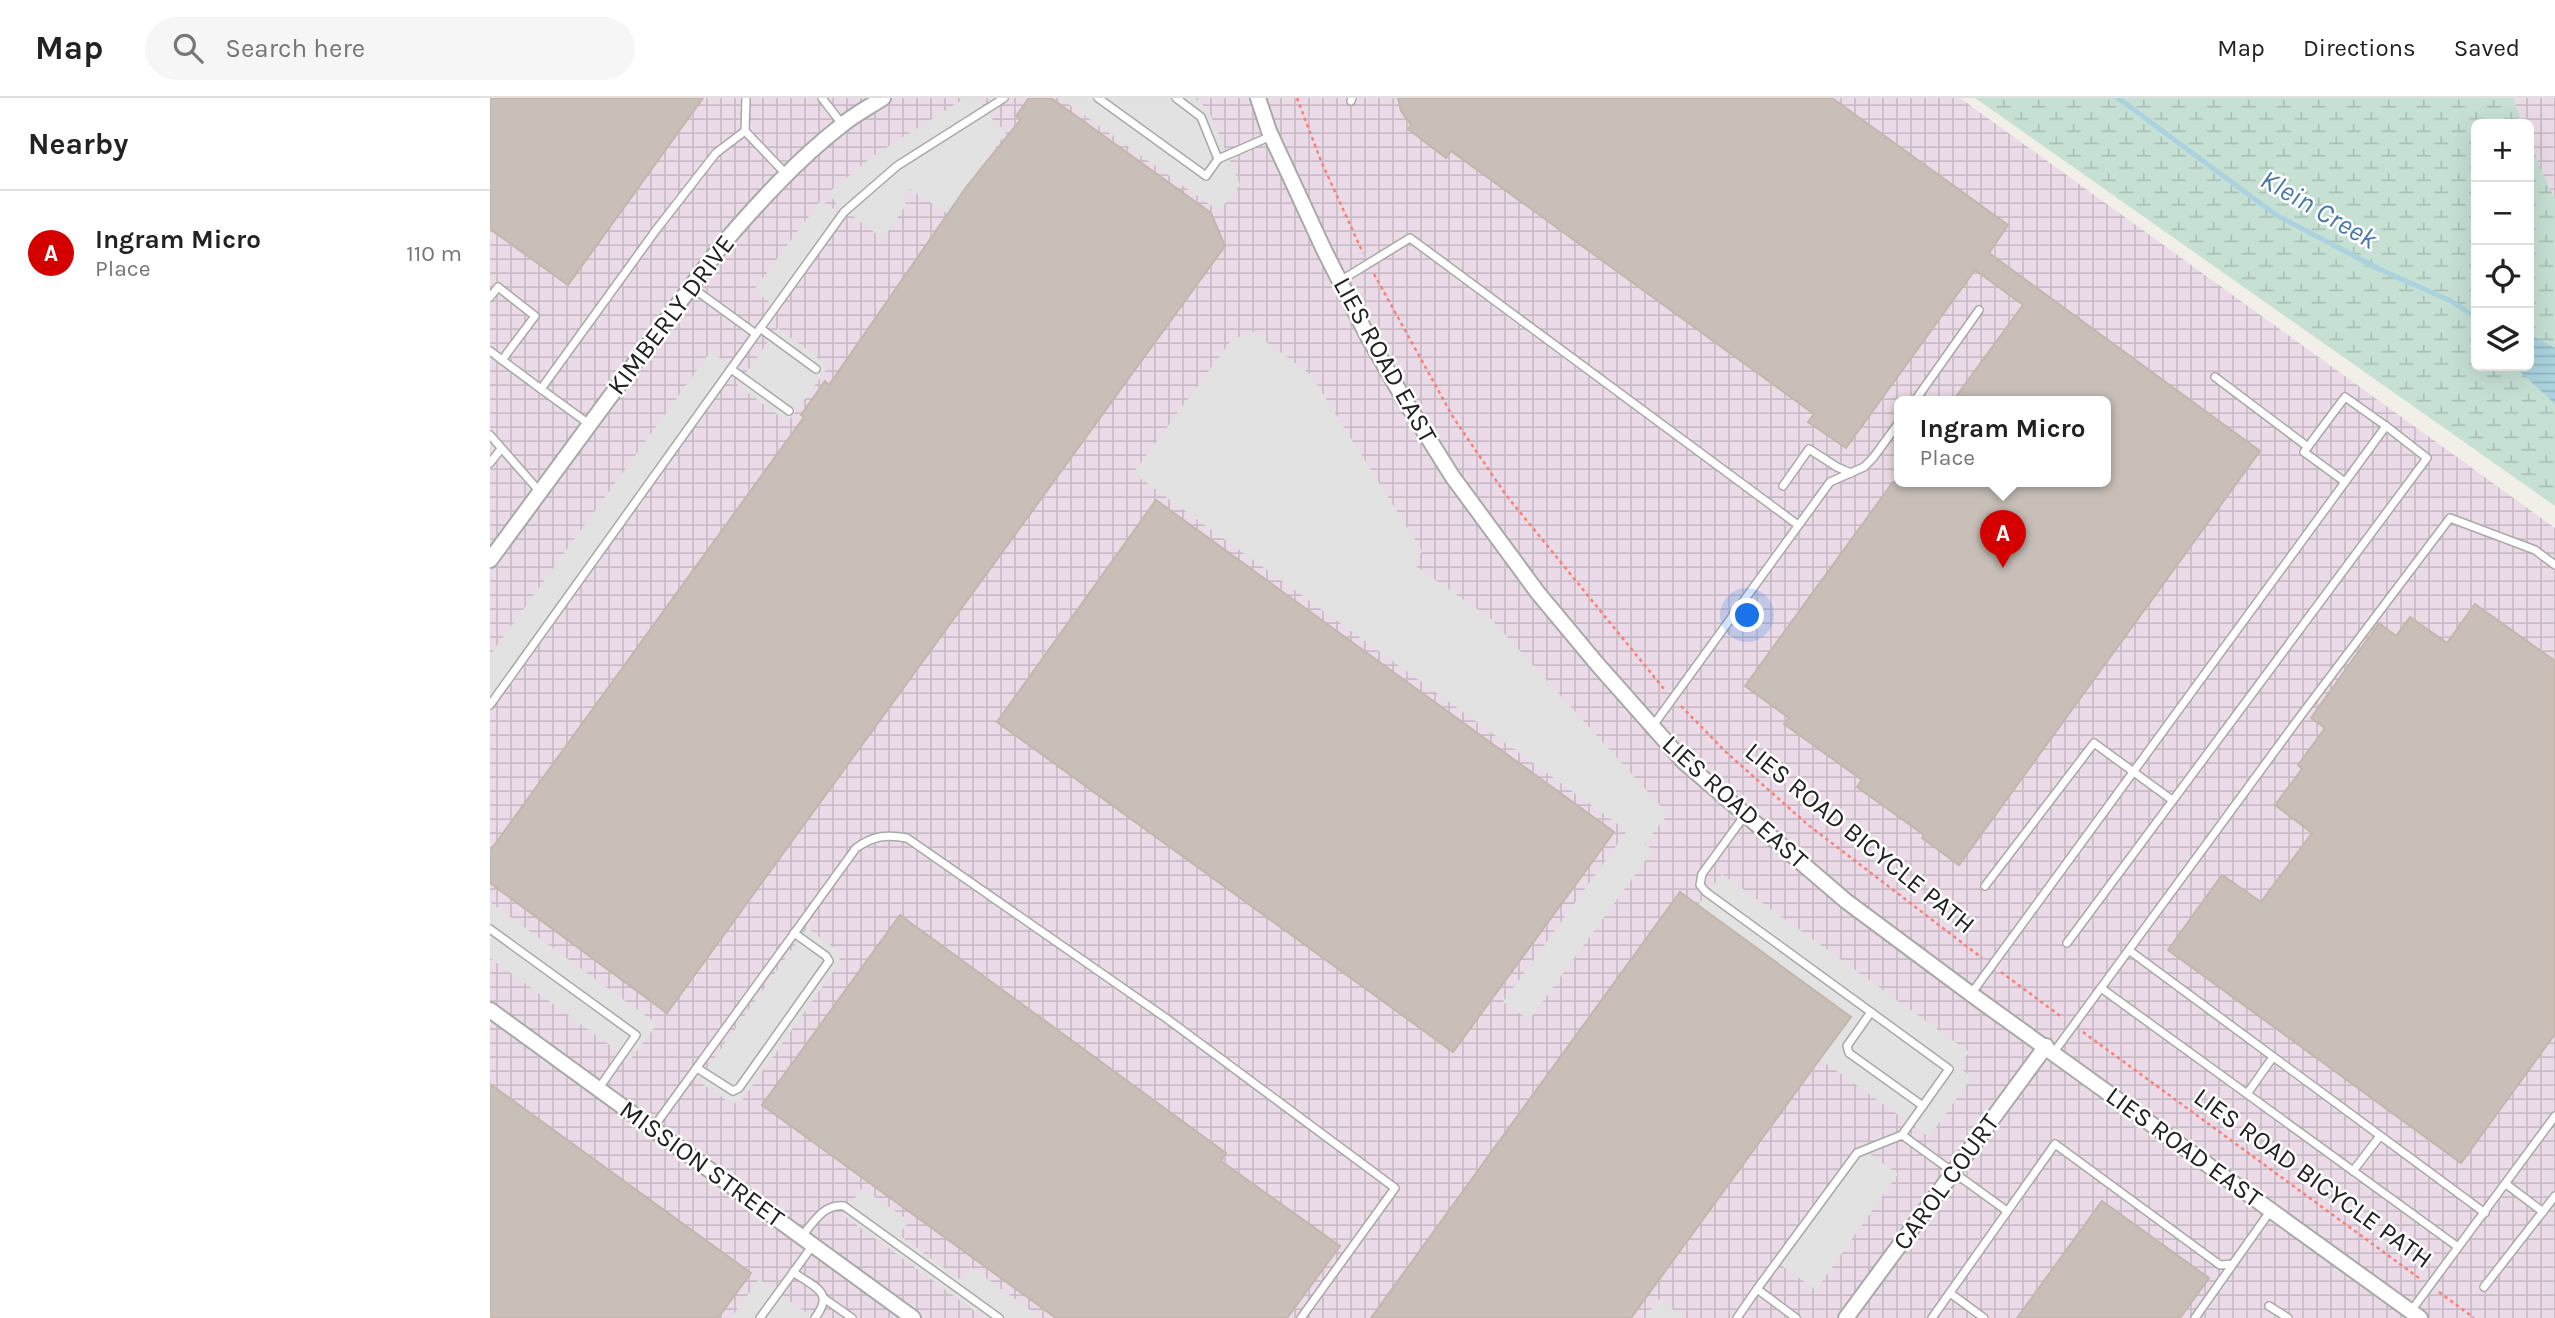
<!DOCTYPE html>
<meta charset="utf-8">
<style>
body{margin:0;font-family:Karla,sans-serif;background:#f6f6f6;color:#222}
.controls{position:absolute;right:21px;top:21px;display:grid;overflow:hidden;border-radius:10px;box-shadow:0 7px 28px #0002}
.controls button{width:63px;height:63px;display:grid;place-items:center;padding:0;border:0;border-bottom:2px solid #e0e0e0;background:#fff;color:#222;font:35px sans-serif}
.you{position:absolute;left:1258px;top:518px;width:24px;height:24px;margin:-18px;border:5px solid #fff;border-radius:50%;background:#1a73e8;box-shadow:0 0 0 10px #1a73e833}
.badge{display:grid;place-items:center;width:46px;height:46px;border-radius:50%;background:#d40000;color:#fff;font-size:23px;font-weight:700}
.pin{position:absolute;translate:-50% -58px;filter:drop-shadow(0 2px 4px #0008)}
.pin::after{content:'';position:absolute;top:37px;width:24px;height:21px;background:inherit;clip-path:polygon(0 0,100% 0,50% 100%)}
.popup{position:absolute;left:1404px;top:298px;width:217px;height:91px;box-sizing:border-box;display:grid;place-content:center;border-radius:10px;background:#fff;filter:drop-shadow(0 2px 5px #0005);font-size:23px;white-space:nowrap;color:#767676}
.popup b{font-size:26px;color:#222}
.popup::after{content:'';position:absolute;left:50%;top:100%;margin-left:-14px;border:14px solid transparent;border-top-color:#fff}
.list{margin:0;padding:0;list-style:none}
h2{display:flex;justify-content:space-between;align-items:center;height:91px;margin:0;padding:0 28px;font-size:30px}
h2 small{font-size:23px;font-weight:400;color:#767676}
.list li{display:grid;grid-template-columns:46px 1fr auto;gap:21px;align-items:center;box-sizing:border-box;height:126px;padding:0 28px;border-top:2px solid #e0e0e0}
.list b{display:block;font-size:26px;white-space:nowrap}
.list p{margin:0;font-size:23px;white-space:nowrap;color:#767676}
.list em{font-size:23px;font-style:normal;color:#767676}
.icon{flex:none;width:38px;height:38px;fill:none;stroke:currentColor;stroke-width:2;stroke-linecap:round;stroke-linejoin:round}
.map{position:relative;flex:none;width:2065px;height:1220px;overflow:hidden}
header{display:flex;align-items:center;gap:42px;box-sizing:border-box;height:98px;padding:0 35px;background:#fff;border-bottom:2px solid #e0e0e0}
header strong{font-size:33px}
nav{display:flex;gap:38px;margin-inline-start:auto;font-size:24px}
.search{width:490px;height:63px;background:#f6f6f6;display:flex;align-items:center;gap:18px;box-sizing:border-box;padding:0 24px;border-radius:38px;color:#767676;font-size:26px}
main{display:flex}
aside{flex:1;background:#fff}
.map>svg:first-child{display:block}
</style>
<header>
<strong>Map</strong>
<div class="search"><svg class="icon" aria-label="search" viewBox="0 0 24 24"><circle cx="10" cy="10" r="6"/><path d="M15 15l6 6"/></svg>Search here</div>
<nav><a>Map</a><a>Directions</a><a>Saved</a></nav>
</header>
<main>
<aside>
<h2>Nearby<small></small></h2>
<ul class="list">
<li><span class="badge">A</span><div><b>Ingram Micro</b><p>Place</p></div><em>110 m</em></li>
</ul>
</aside>
<div class="map">
<svg width="2065" height="1220" viewBox="0 0 2065 1220">
<defs>
<pattern id="industrial-grid" width="8" height="8" patternUnits="userSpaceOnUse" patternTransform="scale(1.75)"><rect width="8" height="8" fill="#ebdbe8"/><path d="M0 4h8M4 0v8" fill="none" stroke="#c9bcc7"/></pattern>
<pattern id="wetland-marsh" width="20" height="14" patternUnits="userSpaceOnUse" patternTransform="scale(1.75)"><rect width="20" height="14" fill="#c6e0d4"/><path d="M1 5h8M5 5V1M11 12h8M15 12V8" fill="none" stroke="#aac0b6"/></pattern>
<pattern id="water-rules" width="6" height="5" patternUnits="userSpaceOnUse" patternTransform="scale(1.75)"><rect width="6" height="5" fill="#aad3df"/><path d="M0 2.5h6" fill="none" stroke="#92b5bf"/></pattern>
</defs>
<rect width="100%" height="100%" fill="#f2efe9"/>
<g fill="url(#industrial-grid)" fill-rule="evenodd">
<path d="M0,0H1470L2065,430V1220H0ZM1410,304H1616V384H1410Z"/>
<polygon points="2023,0 2065,0 2065,102 2039,43 2039,26 2033,26"/>
</g>
<polygon fill="url(#wetland-marsh)" points="1485,0 2023,0 2033,26 1986,26 1986,268 2039,268 2039,43 2065,102 2065,408"/>
<g fill="#e2e2e2">
<polygon points="475,0 488,0 505,25 517,33 458,116 420,91 414,98 416,107 393,141 347,106 338,95 383,58"/>
<polygon points="570,0 704,0 718,11 750,87 738,103 727,112"/>
<polygon points="331,102 352,117 286,208 263,193"/>
<polygon points="288,230 339,268 298,324 247,287"/>
<polygon points="762,233 821,277 932,453 924,467 1001,521 1178,716 1155,746 1163,752 1039,922 1013,904 1137,733 643,375 741,243"/>
<polygon points="221,253 242,269 0,607 0,557"/>
<polygon points="1232,776 1479,954 1468,969 1482,979 1439,1039 1330,961 1360,920 1208,807"/>
<polygon points="0,804 167,926 140,962 0,860"/>
<polygon points="317,830 348,853 350,864 252,1002 242,1006 208,983"/>
<polygon points="1374,1052 1408,1076 1326,1192 1288,1165 1367,1055"/>
<polygon points="372,1090 419,1123 409,1137 471,1182 481,1169 551,1220 494,1220 353,1117"/>
<polygon points="269,1181 324,1220 241,1220"/>
<polygon points="1169,1201 1194,1220 1155,1220"/>
</g>
<polygon fill="url(#water-rules)" points="2039,236 2065,250 2065,306 2024,268 2039,268"/>
<g fill="none" stroke-linecap="round" stroke-linejoin="round">
<polyline stroke="#aad3df" stroke-width="5" points="1628,0 1786,117 1889,171 1961,203 1986,219"/>
</g>
<g fill="#c7bfb8" stroke="#c4b6ab" stroke-width="2">
<polygon points="0,0 213,0 78,187 0,131"/>
<polygon points="539,0 561,0 721,115 735,148 177,915 0,785 0,753 314,319 311,317 335,283 339,287 477,88 531,21 526,18"/>
<polygon points="908,0 1342,0 1518,127 1499,155 1770,353 1469,767 1432,740 1434,737 1367,689 1372,682 1294,626 1299,620 1255,588 1403,384 1616,384 1616,304 1462,304 1533,207 1485,172 1356,350 1318,324 1324,316 961,53 956,60 918,31 921,27 911,13"/>
<polygon points="666,402 1124,734 963,954 507,624"/>
<polygon points="1985,506 2065,563 2065,936 1971,1065 1678,852 1732,777 1771,804 1822,735 1785,707 1812,671 1808,667 1835,630 1821,620 1889,525 1906,538 1920,519 1957,545"/>
<polygon points="1190,794 1361,919 1330,961 1141,1220 881,1220"/>
<polygon points="410,817 736,1055 731,1063 850,1148 797,1220 566,1220 272,1007"/>
<polygon points="0,986 261,1175 228,1220 0,1220"/>
<polygon points="1612,1103 1719,1180 1690,1220 1527,1220"/>
</g>
<g fill="none" stroke-linecap="round" stroke-linejoin="round">
<g stroke="#a9a9a9" stroke-width="10">
<g id="service">
<polyline points="256,0 255,33 297,77"/>
<polyline points="332,0 352,26"/>
<polyline points="608,0 716,78 728,61"/>
<polyline points="686,0 711,19 728,61 781,38"/>
<polyline points="861,3 862,0"/>
<polyline points="850,183 920,140 1308,427"/>
<polyline points="0,199 8,189 45,218 12,262"/>
<polyline points="270,230 326,271"/>
<polyline points="266,236 354,114 407,68 514,0"/>
<polyline points="0,253 51,291"/>
<polyline points="241,271 299,313"/>
<polyline points="1725,279 1818,349"/>
<polyline points="1424,304 1489,212"/>
<polyline points="99,326 51,291 166,132 226,55 255,33"/>
<polyline points="0,337 50,394"/>
<polyline points="0,365 11,351"/>
<polyline points="1855,384 1814,354 1855,299 1896,328"/>
<polyline points="1293,388 1319,351 1347,369 1361,375"/>
<polyline points="0,607 266,236 200,188"/>
<polyline points="1162,629 1340,384 1374,369 1383,360 1410,323"/>
<polyline points="1255,717 1212,776 1210,787 1216,794 1459,971 1412,1037 1517,1113"/>
<polyline points="1495,788 1604,645 1682,702"/>
<polyline points="0,831 146,937 109,990"/>
<polyline points="1640,853 1995,1115"/>
<polyline points="1611,890 1968,1149"/>
<polyline points="1481,896 1896,328 1937,360 1577,845"/>
<polyline points="1381,914 1357,948 1359,955 1433,1008"/>
<polyline points="1564,954 1809,620 1960,420 2045,452 2065,467"/>
<polyline points="207,970 243,993 249,990 339,863 336,858 304,835"/>
<polyline points="1757,996 1783,959"/>
<path d="M163,1030L366,750C383,738 396,736 417,740L676,920L905,1090L811,1220"/>
<polyline points="1863,1073 1890,1038"/>
<polyline points="2016,1086 2053,1114"/>
<path d="M312,1138C324,1124 333,1106 354,1108L509,1220"/>
<path d="M303,1174C325,1190 345,1193 325,1220"/>
<polyline points="1994,1189 2065,1098"/>
<polyline points="1267,1191 1367,1055 1412,1037"/>
<polyline points="1460,1195 1494,1220"/>
<polyline points="335,1201 362,1220"/>
<polyline points="1779,1208 1798,1220"/>
<polyline points="1921,1213 2065,1018"/>
<polyline points="270,1220 323,1147"/>
<polyline points="1247,1220 1267,1191 1306,1220"/>
<polyline points="1442,1220 1565,1046 1730,1167 1743,1166 1781,1112"/>
<polyline points="1705,1220 1743,1166"/>
</g>
</g>
<g stroke="#a9a9a9" stroke-width="18">
<g id="minor">
<polyline points="768,0 779,33 834,152 876,235 912,298 962,378 1048,495 1108,567 1194,664 1356,803 1481,896 1930,1220"/>
<path d="M0,462L231,148C268,105 307,62 352,27C364,17 379,9 393,0"/>
<polyline points="0,912 423,1220"/>
<polyline points="1356,1220 1556,948"/>
</g>
</g>
<g stroke="#fa8072" stroke-width="2.5" stroke-dasharray="3.5 3.5" stroke-linecap="butt">
<polyline points="807,0 831,63 873,155"/>
<polyline points="884,176 963,319 1016,397 1174,591"/>
<polyline points="1191,608 1237,655 1317,726 1492,860"/>
<polyline points="1511,874 1573,920"/>
<polyline points="1593,934 1929,1180"/>
<polyline points="1949,1194 1984,1220"/>
</g>
<use href="#service" stroke="#fff" stroke-width="7"/>
<use href="#minor" stroke="#fff" stroke-width="14"/>
</g>
<g text-anchor="middle" dominant-baseline="central" stroke-width="5" stroke-linejoin="round" paint-order="stroke">
<g font-size="26" fill="#222" stroke="#fff">
<text transform="translate(181 217) rotate(-53)">KIMBERLY DRIVE</text>
<text transform="translate(895 262) rotate(61)">LIES ROAD EAST</text>
<text transform="translate(1245 704) rotate(42)">LIES ROAD EAST</text>
<text transform="translate(1370 740) rotate(39)">LIES ROAD BICYCLE PATH</text>
<text transform="translate(1694 1049) rotate(36)">LIES ROAD EAST</text>
<text transform="translate(212 1066) rotate(36)">MISSION STREET</text>
<text transform="translate(1823 1080) rotate(36)">LIES ROAD BICYCLE PATH</text>
<text transform="translate(1456 1084) rotate(-54)">CAROL COURT</text>
</g>
<g font-size="28" font-style="italic" fill="#4a7aab" stroke="#fff">
<text transform="translate(1829 111) rotate(30)">Klein Creek</text>
</g>
</g>
</svg>
<div class="controls">
<button>+</button>
<button>−</button>
<button><svg class="icon" aria-label="locate" viewBox="0 0 24 24"><circle cx="12" cy="12" r="6"/><path d="M12 2v4M12 18v4M2 12h4M18 12h4"/></svg></button>
<button><svg class="icon" aria-label="layers" viewBox="0 0 24 24"><path d="M12 4l9 5-9 5-9-5zM3 14l9 5 9-5"/></svg></button>
</div>
<div class="you"></div>
<div class="pin badge" style="left:1513px;top:470px">A</div>
<div class="popup"><b>Ingram Micro</b>Place</div>
</div>
</main>
